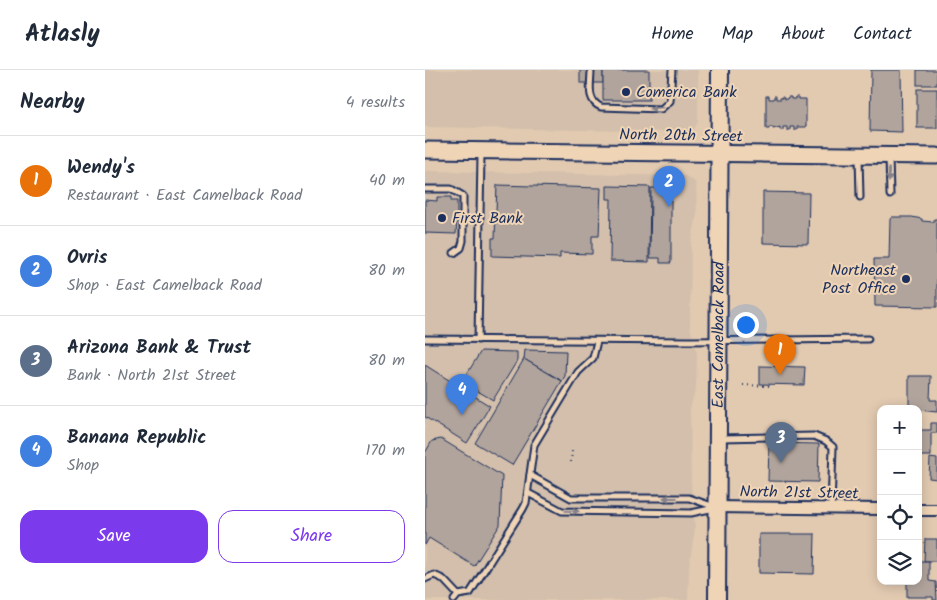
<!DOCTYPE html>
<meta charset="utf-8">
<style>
body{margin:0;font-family:Kalam,sans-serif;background:#f2f2f3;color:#1f2937}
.controls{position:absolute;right:15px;bottom:15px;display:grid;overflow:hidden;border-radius:10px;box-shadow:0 2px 12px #0003}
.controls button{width:45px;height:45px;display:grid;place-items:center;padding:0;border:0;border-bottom:1px solid #e0e1e3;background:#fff;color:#1f2937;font:25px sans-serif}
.you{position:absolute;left:320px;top:254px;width:18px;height:18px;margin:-12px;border:4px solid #fff;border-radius:50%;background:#1a73e8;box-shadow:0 0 0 8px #1a73e833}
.badge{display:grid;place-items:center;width:32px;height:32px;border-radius:50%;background:#7c3aed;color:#fff;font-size:16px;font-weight:700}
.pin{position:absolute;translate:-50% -41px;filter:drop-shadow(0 1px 2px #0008)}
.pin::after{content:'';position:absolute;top:26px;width:18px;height:15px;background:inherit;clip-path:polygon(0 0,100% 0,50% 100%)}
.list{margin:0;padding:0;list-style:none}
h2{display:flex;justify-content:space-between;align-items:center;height:65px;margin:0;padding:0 20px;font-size:21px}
h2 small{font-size:16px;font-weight:400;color:#747a83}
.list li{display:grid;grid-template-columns:32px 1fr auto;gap:15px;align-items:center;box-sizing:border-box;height:90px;padding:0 20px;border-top:1px solid #e0e1e3}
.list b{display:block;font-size:19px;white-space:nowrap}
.list p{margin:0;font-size:16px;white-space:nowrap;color:#747a83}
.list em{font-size:16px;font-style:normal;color:#747a83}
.actions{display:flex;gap:10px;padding:15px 20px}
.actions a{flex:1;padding:11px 0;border:1px solid #7c3aed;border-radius:15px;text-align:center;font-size:18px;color:#7c3aed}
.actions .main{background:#7c3aed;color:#fff}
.icon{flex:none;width:28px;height:28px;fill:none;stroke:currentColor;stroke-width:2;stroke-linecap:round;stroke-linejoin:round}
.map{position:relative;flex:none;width:512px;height:530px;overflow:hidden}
header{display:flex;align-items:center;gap:30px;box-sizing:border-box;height:70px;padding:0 25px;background:#fff;border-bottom:1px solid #e0e1e3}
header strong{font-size:24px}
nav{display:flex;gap:28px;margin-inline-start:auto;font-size:18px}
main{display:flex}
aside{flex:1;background:#fff}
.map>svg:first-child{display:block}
</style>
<header>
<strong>Atlasly</strong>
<nav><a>Home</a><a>Map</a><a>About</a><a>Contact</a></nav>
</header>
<main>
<aside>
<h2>Nearby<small>4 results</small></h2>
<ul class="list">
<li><span class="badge" style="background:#e8710a">1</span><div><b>Wendy's</b><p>Restaurant · East Camelback Road</p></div><em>40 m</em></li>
<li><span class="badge" style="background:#3f7fe0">2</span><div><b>Ovris</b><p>Shop · East Camelback Road</p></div><em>80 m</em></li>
<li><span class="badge" style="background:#5c6f8a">3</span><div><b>Arizona Bank &amp; Trust</b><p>Bank · North 21st Street</p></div><em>80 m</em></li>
<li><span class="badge" style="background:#3f7fe0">4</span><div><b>Banana Republic</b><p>Shop</p></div><em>170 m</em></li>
</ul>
<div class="actions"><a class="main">Save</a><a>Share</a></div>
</aside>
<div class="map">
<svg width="512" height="530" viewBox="0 0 512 530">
<rect width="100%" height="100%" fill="#e2cab1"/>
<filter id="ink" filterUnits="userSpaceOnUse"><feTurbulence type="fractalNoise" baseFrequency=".02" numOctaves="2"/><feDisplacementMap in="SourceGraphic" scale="10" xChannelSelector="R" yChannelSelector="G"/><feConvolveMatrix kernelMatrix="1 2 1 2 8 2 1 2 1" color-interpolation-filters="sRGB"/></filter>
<g filter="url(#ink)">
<g fill="#d3bfab">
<polygon points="0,0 273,0 273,52 269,59 262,62 0,57"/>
<polygon points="0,101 261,106 271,113 272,145 266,174 265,257 272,284 271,318 265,338 266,413 270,458 264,497 263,530 0,530"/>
</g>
<g fill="#b1a49c" stroke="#1b2f5e">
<rect x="155" y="0" width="23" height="13"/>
<rect x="178" y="0" width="46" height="30"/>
<polygon points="446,0 476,0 477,62 445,61"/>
<rect x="492" y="0" width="20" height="15"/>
<rect x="492" y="19" width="20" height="39"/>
<polygon points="341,26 344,26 344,29 349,29 349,26 351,26 351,29 356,29 356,27 358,27 359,29 362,29 363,27 366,27 366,29 370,29 370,27 373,27 373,29 381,29 381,57 372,57 372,60 369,60 369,57 365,57 365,60 362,60 362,57 358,57 358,60 355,60 355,57 348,59 348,57 344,57 344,59 341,59"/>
<polygon points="72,115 176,118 174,166 167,166 167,184 135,183 135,188 67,186 67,168 70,168"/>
<polygon points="182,116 225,117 224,192 185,191 186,129 182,129"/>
<polygon points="243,117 249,122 244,127 246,130 246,193 235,193 235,188 225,188 226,118 235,118 238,121"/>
<polygon points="338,122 384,123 383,174 338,173"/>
<polygon points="12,127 26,127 26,131 32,131 32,144 35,144 35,151 32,151 31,164 0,163 0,130 12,131"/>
<polygon points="467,147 487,147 497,149 497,151 509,152 509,149 512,149 512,237 450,236 449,189 464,189 465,149"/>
<polygon points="100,280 141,281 140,306 137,311 99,289"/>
<polygon points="56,281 92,282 92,291 68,330 37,312"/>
<polygon points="99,289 137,311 87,395 50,373"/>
<polygon points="0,295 65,336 42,373 0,347"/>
<polygon points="335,296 380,297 379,315 335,314"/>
<polygon points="484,306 506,306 505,330 512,330 512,342 484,339"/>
<polygon points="506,353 512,353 512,363 506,363 506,386 493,386 493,360 506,360"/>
<polygon points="16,369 77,406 75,455 49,496 4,468 0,475 0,383 7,371"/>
<polygon points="344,373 394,374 393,412 343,411"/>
<polygon points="505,388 512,389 512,409 504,408"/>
<polygon points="334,464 390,464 389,504 334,503"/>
<polygon points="500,469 512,469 512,491 499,491"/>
<polygon points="493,491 504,491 504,511 511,512 512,530 508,530 508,527 482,527 482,511 493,511"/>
</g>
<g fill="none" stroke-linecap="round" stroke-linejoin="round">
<g stroke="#1b2f5e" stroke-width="9">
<g id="lane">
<path d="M166,0C166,14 161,31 176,37L236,39L245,31L247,0"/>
<polyline points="434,86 435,127"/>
<polyline points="464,86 465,125"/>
<polyline points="0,119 26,119 38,126 38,171 36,178 29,183"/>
<polyline points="0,269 265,271 443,269"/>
<polyline points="53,270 56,84"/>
<polyline points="296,368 389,366 401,371 408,377 406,438"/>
<polyline points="105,405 146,428 264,428 290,437"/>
<polyline points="103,423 137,441 266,443 290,438"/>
<polyline points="0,509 9,505 18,509 33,525"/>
<polyline points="29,530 33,525 45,523 98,439 101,433 109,375 153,302 168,288 172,271"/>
</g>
</g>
<g stroke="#1b2f5e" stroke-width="14">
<g id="street">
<polyline points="293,437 456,439"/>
<polyline points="493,440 512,440"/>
</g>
</g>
<g stroke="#1b2f5e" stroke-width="19">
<polyline id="secondary" points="0,80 512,86"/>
</g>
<g stroke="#1b2f5e" stroke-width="20">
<g id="primary">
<path id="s1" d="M292,530L295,0"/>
</g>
</g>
<g stroke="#1b2f5e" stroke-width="2" stroke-dasharray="1 4" stroke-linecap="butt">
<polyline points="318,315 345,316"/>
<polyline points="146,392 147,381"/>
</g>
<use href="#lane" stroke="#efd4b6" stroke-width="5"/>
<use href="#street" stroke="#efd4b6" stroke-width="10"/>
<use href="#secondary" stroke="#efd4b6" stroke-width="15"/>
<use href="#primary" stroke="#efd4b6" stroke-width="16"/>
</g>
<defs><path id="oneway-solid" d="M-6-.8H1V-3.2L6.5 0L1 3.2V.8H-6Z" transform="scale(1.25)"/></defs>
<g fill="#85828a">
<use href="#oneway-solid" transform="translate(231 38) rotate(175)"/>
<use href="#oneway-solid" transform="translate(464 105) rotate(89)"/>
<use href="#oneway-solid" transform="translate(245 428) rotate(-180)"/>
<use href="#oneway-solid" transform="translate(147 441) rotate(1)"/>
</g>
</g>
<g fill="#1b2f5e" stroke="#efd4b6" stroke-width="2">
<circle cx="201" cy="22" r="5"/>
<circle cx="17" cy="148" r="5"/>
<circle cx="481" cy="209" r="5"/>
</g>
<g text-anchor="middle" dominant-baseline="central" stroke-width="4" stroke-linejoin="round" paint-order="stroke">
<g font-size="16" fill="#1b2f5e" stroke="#efd4b6" text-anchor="start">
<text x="211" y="22">Comerica Bank</text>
<text x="27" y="148">First Bank</text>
<text x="471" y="200" text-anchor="end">Northeast<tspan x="471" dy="18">Post Office</tspan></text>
</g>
<g font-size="16" fill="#1b2f5e" stroke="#efd4b6">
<text transform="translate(256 66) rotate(1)">North 20th Street</text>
<text stroke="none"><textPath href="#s1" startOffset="265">East Camelback Road</textPath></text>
<text transform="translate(374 423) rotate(1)">North 21st Street</text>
</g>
</g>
</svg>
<div class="controls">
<button>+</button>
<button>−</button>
<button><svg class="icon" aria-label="locate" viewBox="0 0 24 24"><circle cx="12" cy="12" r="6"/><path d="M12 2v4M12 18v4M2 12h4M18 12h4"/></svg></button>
<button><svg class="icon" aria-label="layers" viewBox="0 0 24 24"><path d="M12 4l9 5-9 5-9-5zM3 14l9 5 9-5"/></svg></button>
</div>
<div class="you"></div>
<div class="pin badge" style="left:355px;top:305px;background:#e8710a">1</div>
<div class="pin badge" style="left:244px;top:137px;background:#3f7fe0">2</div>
<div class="pin badge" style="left:356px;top:393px;background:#5c6f8a">3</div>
<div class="pin badge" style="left:37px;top:345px;background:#3f7fe0">4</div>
</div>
</main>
